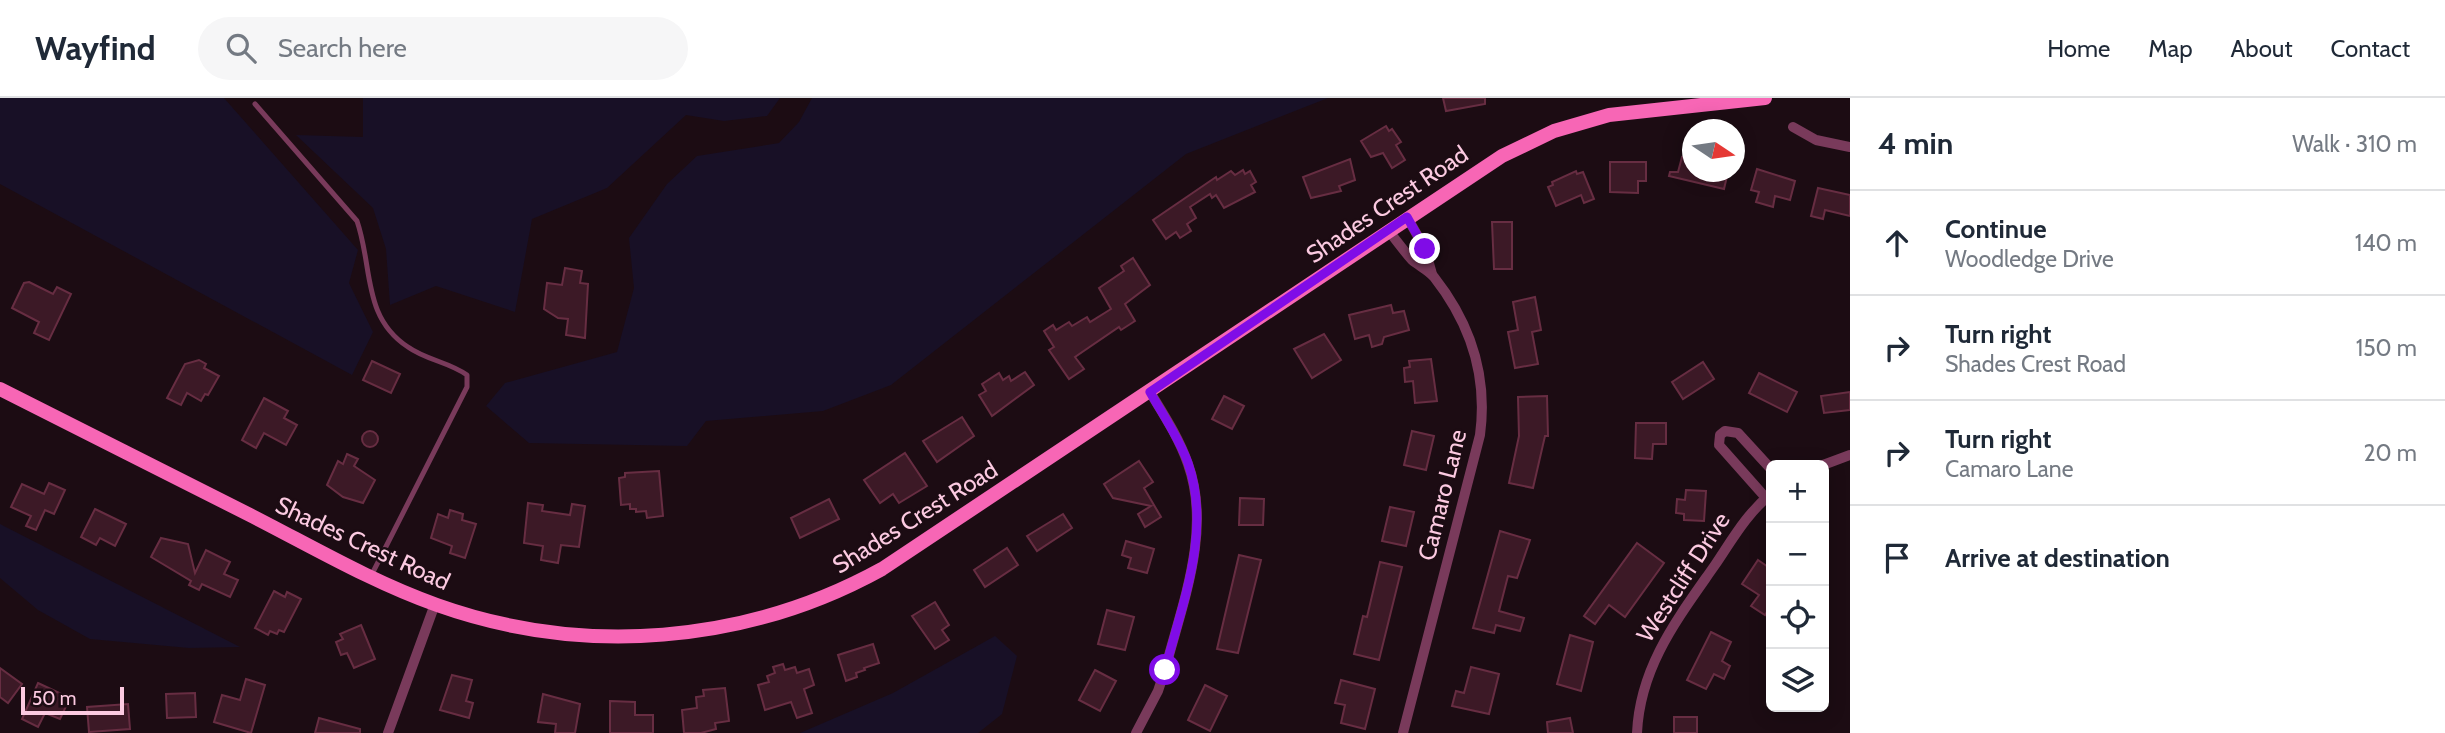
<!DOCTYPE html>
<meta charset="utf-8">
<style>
body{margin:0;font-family:Cabin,sans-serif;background:#f6f6f7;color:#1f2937}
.controls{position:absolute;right:21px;bottom:21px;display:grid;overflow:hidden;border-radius:10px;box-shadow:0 4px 18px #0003}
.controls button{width:63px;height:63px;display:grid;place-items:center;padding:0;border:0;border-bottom:2px solid #e0e1e3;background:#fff;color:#1f2937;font:35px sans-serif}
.compass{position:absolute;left:1682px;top:21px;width:63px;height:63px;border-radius:50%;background:#fff;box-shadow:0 4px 18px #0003;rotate:103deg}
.scale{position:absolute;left:21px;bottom:18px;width:103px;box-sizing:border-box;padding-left:7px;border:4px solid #fccae1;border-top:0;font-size:19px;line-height:24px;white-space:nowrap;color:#fccae1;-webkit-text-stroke:5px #1c0c13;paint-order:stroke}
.stop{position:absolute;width:21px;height:21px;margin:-16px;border:5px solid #800ce7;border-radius:50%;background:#fff}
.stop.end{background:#800ce7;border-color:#fff;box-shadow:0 2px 7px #0008}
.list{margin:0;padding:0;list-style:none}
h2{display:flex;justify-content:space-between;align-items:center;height:91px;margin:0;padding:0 28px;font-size:30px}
h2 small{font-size:23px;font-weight:400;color:#747a83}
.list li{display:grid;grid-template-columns:46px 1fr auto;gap:21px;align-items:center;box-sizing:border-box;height:105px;padding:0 28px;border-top:2px solid #e0e1e3}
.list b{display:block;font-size:26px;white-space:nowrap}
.list p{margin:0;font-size:23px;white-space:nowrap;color:#747a83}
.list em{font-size:23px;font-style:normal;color:#747a83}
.icon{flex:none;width:38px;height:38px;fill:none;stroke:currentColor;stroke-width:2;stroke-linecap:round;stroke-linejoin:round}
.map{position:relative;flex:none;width:1850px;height:635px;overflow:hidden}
header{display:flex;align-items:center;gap:42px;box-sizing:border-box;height:98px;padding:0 35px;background:#fff;border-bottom:2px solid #e0e1e3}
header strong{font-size:33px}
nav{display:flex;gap:38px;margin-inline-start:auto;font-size:24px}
.search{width:490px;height:63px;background:#f6f6f7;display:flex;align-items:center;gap:18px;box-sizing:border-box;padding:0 24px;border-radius:38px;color:#747a83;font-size:26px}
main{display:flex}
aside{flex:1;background:#fff}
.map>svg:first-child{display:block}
</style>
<header>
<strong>Wayfind</strong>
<div class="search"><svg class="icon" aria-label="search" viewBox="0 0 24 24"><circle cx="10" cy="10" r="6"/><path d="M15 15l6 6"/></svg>Search here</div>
<nav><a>Home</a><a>Map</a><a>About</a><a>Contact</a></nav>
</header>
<main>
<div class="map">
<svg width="1850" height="635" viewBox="0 0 1850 635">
<rect width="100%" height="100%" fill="#1c0c13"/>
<g fill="#181026">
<polygon points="0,0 224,0 358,152 349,185 373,234 352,277 0,86"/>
<polygon points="363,0 780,0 767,18 724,23 686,17 607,90 532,121 515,214 436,188 390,207 386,151 373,110 296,37 363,39"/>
<polygon points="812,0 1328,0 1186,56 891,287 823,313 706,323 687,348 529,345 486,308 505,285 617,254 634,190 629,140 667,86 697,58 779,45 799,24"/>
<polygon points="0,426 240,549 189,550 90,541 38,512 0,480"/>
<polygon points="995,538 1017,558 1002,616 978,635 800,635 893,595"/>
</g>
<g fill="#3c1926" stroke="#672d42" stroke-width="2">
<polygon points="1443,0 1485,0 1485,6 1446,13"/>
<polygon points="1386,28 1389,33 1392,31 1401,44 1396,47 1405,62 1392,70 1383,55 1371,59 1361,43"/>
<polygon points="1682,59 1692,62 1692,74 1728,74 1724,91 1669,78 1670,74 1678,74"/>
<polygon points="1350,61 1355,82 1339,88 1341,93 1311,100 1303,79"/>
<polygon points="1610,64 1646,64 1646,83 1638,83 1638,95 1610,94"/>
<polygon points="1757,71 1795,83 1790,102 1775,98 1773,109 1756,104 1759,94 1751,92"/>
<polygon points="1243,72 1245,76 1250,73 1256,84 1251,87 1255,94 1224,110 1216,97 1212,100 1210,96 1190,109 1196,120 1187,126 1191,133 1180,140 1176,134 1166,141 1153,122 1216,79 1217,82 1231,73 1235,77"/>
<polygon points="1576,73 1577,76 1583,74 1594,101 1584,105 1581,97 1556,108 1548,89 1553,87 1552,84"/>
<polygon points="1818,90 1850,97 1850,118 1825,112 1823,121 1811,118"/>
<polygon points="1492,124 1512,124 1512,171 1494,171"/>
<polygon points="1133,160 1150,187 1125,206 1135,223 1121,232 1119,229 1075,259 1084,271 1069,281 1049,252 1054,249 1044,233 1053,227 1056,232 1069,224 1072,228 1087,219 1090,224 1111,211 1099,190 1124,173 1121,168"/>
<polygon points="565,170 582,173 580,185 588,186 585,240 566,237 568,221 558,220 544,211 547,185 562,187"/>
<polygon points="29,184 53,196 57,189 71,196 49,242 34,235 39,224 12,210 24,185"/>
<polygon points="1535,199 1541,232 1532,234 1538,266 1515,270 1508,234 1518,232 1513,204"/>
<polygon points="1391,207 1393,215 1404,213 1409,232 1384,239 1382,246 1372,249 1369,237 1355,241 1349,217"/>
<polygon points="1324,236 1341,262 1312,280 1294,251"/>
<polygon points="1431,261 1437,303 1415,305 1413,283 1405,284 1404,270 1410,269 1409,263"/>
<polygon points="199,262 206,266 204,270 219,278 208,297 205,296 201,303 187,295 181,307 167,300 185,266"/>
<polygon points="372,263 400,276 391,295 363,282"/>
<polygon points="1703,264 1714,281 1683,301 1672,284"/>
<polygon points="1025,274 1034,287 992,318 979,297 986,293 982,286 999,275 1003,282 1009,278 1011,283"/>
<polygon points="1759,275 1797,294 1787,314 1749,295"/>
<polygon points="1850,294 1850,312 1824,315 1821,298"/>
<polygon points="1224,298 1244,308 1232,331 1212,321"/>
<polygon points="1547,298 1548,338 1545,338 1533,390 1509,385 1519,338 1518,299"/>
<polygon points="264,300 288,313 284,320 297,327 286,347 264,335 256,350 242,342"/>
<polygon points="962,319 974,338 937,364 923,343"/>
<polygon points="1636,325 1666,325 1666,346 1653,346 1652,361 1635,360"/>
<polygon points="1412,333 1434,338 1426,372 1404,367"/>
<circle cx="370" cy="341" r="8"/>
<polygon points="905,355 927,388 899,405 893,396 880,405 864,382"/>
<polygon points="347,356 358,361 354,368 375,382 363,405 343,399 327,387 338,363 343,366"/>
<polygon points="1139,363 1153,384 1144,390 1161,419 1145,429 1138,416 1151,408 1113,400 1104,386"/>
<polygon points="659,373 663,418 647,420 646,413 636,414 636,411 630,411 630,406 621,407 619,380 625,379 625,375"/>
<polygon points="49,385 65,392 54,416 45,412 36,432 26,428 31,418 11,409 22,386 44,396"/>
<polygon points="1686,392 1706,393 1704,423 1684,422 1684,416 1676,415 1677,401 1685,402"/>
<polygon points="1240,400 1264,401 1263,427 1239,427"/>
<polygon points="829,401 839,421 800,440 791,420"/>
<polygon points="528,405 543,407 542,413 570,417 572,406 585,408 579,449 561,447 558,465 541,462 543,448 524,445"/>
<polygon points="1390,409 1414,414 1406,448 1382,443"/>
<polygon points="95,411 126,426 115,448 100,440 96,447 81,439"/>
<polygon points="450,412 463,416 462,422 476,426 465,460 450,455 452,448 431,440 438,416 448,420"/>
<polygon points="1063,416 1072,430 1037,453 1027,438"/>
<polygon points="1500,433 1530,442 1517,480 1508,478 1499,513 1524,520 1520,533 1496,527 1494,535 1473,530"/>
<polygon points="161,440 188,446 195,475 206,452 230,464 224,476 238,482 230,499 202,486 199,492 189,487 191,483 151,459"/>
<polygon points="1126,443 1154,451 1147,475 1128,470 1131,460 1122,457"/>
<polygon points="1637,445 1664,465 1625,519 1609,507 1595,526 1584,518"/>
<polygon points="1007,450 1018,467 985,489 974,472"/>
<polygon points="1239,457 1261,462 1238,555 1217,551"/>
<polygon points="1758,462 1771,471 1771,507 1765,517 1751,508 1759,497 1742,486"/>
<polygon points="1380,464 1402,469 1379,562 1354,556 1363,518 1367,519"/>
<polygon points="274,493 285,499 287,494 301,501 284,534 279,532 277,536 270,533 268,537 255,530"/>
<polygon points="935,504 949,527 942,532 949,542 935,551 912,518"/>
<polygon points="1107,512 1134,519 1125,552 1098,546"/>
<polygon points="361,527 375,561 354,570 347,555 341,557 336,544 343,541 340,536"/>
<polygon points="1711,534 1731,544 1722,563 1730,568 1724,581 1714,576 1706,591 1687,582"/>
<polygon points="1570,537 1593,544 1581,593 1557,586"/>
<polygon points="873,546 879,565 864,570 865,572 856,575 857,579 846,583 838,557"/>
<polygon points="783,566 785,572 795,569 797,575 809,571 814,587 804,591 812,615 797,620 791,604 765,612 758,587 769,584 767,578 775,575 773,569"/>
<polygon points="1471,569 1499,576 1489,616 1452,608 1456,593 1464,595"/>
<polygon points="0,570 22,586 8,605 0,599"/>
<polygon points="1095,572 1116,583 1100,613 1079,602"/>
<polygon points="452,577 472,582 466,603 473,605 469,620 440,612"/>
<polygon points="246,581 265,587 251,635 214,624 222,597 240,602"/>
<polygon points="1341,582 1375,591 1365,631 1341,625 1345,607 1335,605"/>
<polygon points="38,585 70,600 60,621 45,615 38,629 22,621"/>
<polygon points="1205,587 1227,598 1210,633 1188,622"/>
<polygon points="725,590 729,623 715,625 716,631 701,635 684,635 682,612 697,610 696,599 704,598 703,592"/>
<polygon points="195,595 196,619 167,620 166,596"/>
<polygon points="543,596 580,606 575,635 555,635 556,626 538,624"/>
<polygon points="610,603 635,604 635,617 653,617 653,635 610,635"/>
<polygon points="128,606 130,631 89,634 87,609"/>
<rect x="1674" y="619" width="23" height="16"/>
<polygon points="319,620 360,631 360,635 315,635"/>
<polygon points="1570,620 1573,635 1548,635 1547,624"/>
</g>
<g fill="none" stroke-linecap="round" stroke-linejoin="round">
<path stroke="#793a5b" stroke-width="5" d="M255,6L357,123C373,169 362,219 408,249C426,262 449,264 467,277V289L371,478"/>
<g stroke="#793a5b" stroke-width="10">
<polyline points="1793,29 1816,42 1850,49"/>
<polyline points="1407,119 1425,151 1432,176"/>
<path d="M1388,132C1396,142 1404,153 1412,162C1419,168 1428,172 1434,179C1471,226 1488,277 1480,337L1403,635"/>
<polyline points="1823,367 1850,357"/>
<polyline points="1766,400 1719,347 1720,337 1725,333 1738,335 1771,371"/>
<polyline points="388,635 435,506"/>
<path d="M1136,635L1158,593L1165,572C1182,506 1212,433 1188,366C1179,340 1164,317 1150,294"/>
<path d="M1637,635C1640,568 1678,520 1715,467C1732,442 1747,415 1771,396"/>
</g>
<path stroke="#f766b5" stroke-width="14" d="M0,291C83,333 167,375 250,417C311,448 372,484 437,507C583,559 746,546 882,471L1502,58L1554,33L1609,17L1765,0"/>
</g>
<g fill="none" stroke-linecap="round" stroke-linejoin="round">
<path stroke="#800ce7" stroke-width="9" d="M1165,572C1182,506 1212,433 1188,365C1179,340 1163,317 1150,294L1407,119L1425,151"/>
</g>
<g text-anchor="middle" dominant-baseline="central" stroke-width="5" stroke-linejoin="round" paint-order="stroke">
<g font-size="24" fill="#fccae1" stroke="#1c0c13">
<text transform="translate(1387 106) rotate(-34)">Shades Crest Road</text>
<text transform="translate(1442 397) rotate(-76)">Camaro Lane</text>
<text transform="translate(915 419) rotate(-32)">Shades Crest Road</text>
<text transform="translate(363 445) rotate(25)">Shades Crest Road</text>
<text transform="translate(1683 479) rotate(-57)">Westcliff Drive</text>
</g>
</g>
</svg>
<div class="controls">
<button>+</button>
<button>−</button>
<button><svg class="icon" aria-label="locate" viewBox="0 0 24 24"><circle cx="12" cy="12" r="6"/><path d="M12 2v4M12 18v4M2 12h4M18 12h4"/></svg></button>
<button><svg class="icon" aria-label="layers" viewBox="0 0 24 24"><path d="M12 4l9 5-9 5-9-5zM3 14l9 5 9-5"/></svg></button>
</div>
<svg class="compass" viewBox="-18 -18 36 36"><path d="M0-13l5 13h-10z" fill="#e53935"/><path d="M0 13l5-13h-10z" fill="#747a83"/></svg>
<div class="scale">50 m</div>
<div class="stop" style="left:1165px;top:572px"></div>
<div class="stop end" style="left:1425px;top:151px"></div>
</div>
<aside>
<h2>4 min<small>Walk · 310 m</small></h2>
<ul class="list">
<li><svg class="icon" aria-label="ahead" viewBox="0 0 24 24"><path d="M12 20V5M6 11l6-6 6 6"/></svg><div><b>Continue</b><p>Woodledge Drive</p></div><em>140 m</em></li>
<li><svg class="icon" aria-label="right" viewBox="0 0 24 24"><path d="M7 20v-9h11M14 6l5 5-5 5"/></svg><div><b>Turn right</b><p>Shades Crest Road</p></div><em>150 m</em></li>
<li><svg class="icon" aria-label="right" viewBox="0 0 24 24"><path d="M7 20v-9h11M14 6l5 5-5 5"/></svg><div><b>Turn right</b><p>Camaro Lane</p></div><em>20 m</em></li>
<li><svg class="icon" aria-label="arrive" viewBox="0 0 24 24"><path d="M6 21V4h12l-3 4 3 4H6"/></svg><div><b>Arrive at destination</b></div></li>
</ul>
</aside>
</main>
